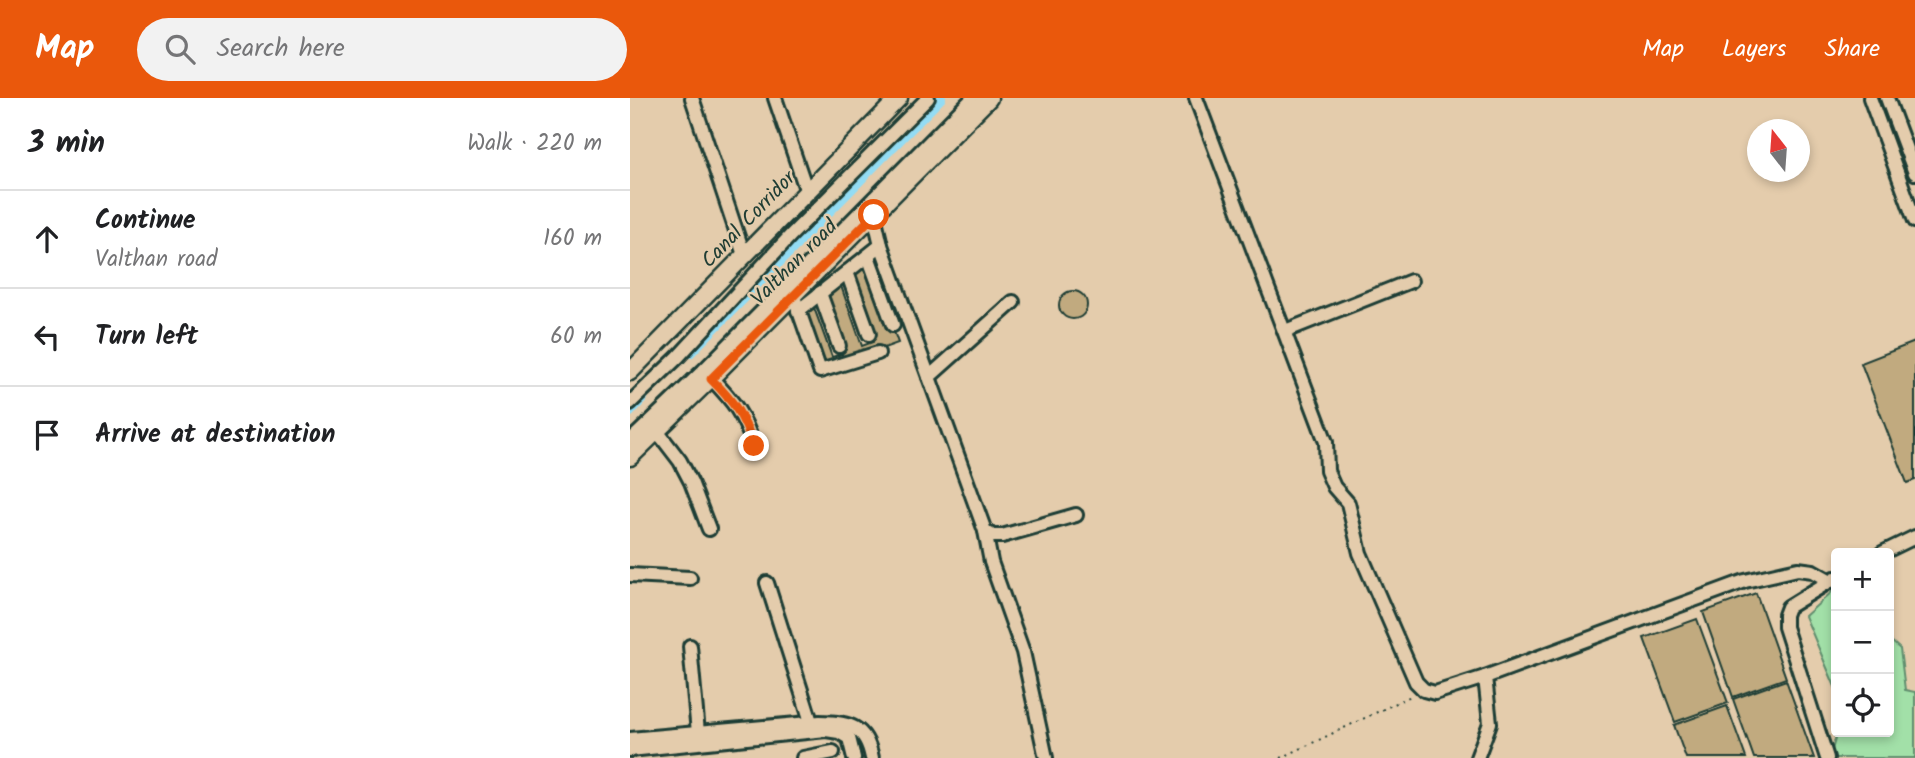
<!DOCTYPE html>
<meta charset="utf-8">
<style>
body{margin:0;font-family:Kalam,sans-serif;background:#f2f2f2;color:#202124}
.controls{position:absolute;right:21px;bottom:21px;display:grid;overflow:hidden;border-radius:7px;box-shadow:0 4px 10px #0003}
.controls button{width:63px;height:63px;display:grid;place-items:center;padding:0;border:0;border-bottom:2px solid #e0e0e0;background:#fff;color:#202124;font:35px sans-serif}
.compass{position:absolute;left:1117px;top:21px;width:63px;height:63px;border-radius:50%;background:#fff;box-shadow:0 4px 10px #0003;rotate:343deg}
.stop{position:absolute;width:21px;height:21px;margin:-16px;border:5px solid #ea580c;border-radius:50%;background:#fff}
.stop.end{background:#ea580c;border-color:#fff;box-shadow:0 2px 7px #0008}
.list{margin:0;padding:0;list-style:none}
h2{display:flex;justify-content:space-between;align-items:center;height:91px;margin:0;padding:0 28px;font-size:30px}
h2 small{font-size:23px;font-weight:400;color:#757577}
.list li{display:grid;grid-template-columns:46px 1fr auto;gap:21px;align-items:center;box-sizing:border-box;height:98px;padding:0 28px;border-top:2px solid #e0e0e0}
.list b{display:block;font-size:26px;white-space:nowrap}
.list p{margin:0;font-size:23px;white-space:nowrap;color:#757577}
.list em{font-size:23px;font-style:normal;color:#757577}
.icon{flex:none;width:38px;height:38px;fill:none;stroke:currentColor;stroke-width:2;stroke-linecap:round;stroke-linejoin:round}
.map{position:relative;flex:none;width:1285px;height:660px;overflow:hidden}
header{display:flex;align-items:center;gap:42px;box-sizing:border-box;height:98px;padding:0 35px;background:#ea580c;color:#fff}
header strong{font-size:33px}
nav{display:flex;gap:38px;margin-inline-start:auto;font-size:24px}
.search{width:490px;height:63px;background:#f2f2f2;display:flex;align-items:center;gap:18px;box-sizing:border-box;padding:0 24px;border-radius:38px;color:#757577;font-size:26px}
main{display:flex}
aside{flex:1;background:#fff}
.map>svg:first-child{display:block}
</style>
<header>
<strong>Map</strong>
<div class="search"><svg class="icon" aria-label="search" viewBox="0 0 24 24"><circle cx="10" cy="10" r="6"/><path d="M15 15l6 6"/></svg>Search here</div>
<nav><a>Map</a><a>Layers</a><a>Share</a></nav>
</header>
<main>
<aside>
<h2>3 min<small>Walk · 220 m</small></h2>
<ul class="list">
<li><svg class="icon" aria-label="ahead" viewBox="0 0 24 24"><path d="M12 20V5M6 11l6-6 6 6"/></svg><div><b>Continue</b><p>Valthan road</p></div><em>160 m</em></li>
<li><svg class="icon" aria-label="left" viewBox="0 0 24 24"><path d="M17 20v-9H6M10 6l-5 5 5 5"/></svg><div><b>Turn left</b></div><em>60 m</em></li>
<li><svg class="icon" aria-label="arrive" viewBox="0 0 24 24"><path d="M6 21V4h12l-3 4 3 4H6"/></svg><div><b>Arrive at destination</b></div></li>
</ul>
</aside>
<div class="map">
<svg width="1285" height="660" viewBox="0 0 1285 660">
<rect width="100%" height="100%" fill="#e4ccac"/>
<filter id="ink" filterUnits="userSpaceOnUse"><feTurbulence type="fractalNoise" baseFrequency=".0143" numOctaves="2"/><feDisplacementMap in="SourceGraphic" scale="14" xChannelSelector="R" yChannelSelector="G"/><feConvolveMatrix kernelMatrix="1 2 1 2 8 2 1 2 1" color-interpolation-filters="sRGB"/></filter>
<g filter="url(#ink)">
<g fill="#a2e0a8" stroke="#608e6e" stroke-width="2">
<polygon points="1203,493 1206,495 1206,591 1175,518"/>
<polygon points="1259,541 1270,551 1275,592 1285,594 1285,660 1204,660 1202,652 1207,634 1259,634"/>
</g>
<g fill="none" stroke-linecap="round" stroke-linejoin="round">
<g stroke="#93dcf4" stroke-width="10">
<polyline points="60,255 311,0"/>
<polyline points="0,314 13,300"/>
</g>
</g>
<g fill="#c1aa7f" stroke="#1f3d34" stroke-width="2">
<polygon points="240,167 268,245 193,272 171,211 183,207 202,259 212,256 191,195 211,188 232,248 243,244 219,175"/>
<circle cx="443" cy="207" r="14"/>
<polygon points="1285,244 1285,382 1277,385 1231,265"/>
<polygon points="1126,495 1156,580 1103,599 1073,514"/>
<polygon points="1067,521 1098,605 1045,624 1014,540"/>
<polygon points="1156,582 1184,660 1124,660 1103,601"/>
<polygon points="1097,608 1116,660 1056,660 1044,627"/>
</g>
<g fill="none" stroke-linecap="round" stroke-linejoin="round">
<g stroke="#1f3d34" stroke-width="18">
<g id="minor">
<polyline points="62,0 114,157"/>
<polyline points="145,0 177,94"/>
<polyline points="566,0 696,344 697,373 704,389 718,405 730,455 786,584 794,592 805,595 855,579"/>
<polyline points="1240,0 1285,123"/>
<polyline points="1257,0 1285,75"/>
<polyline points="244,117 251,147 355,433 363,438 372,438 446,417"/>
<polyline points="238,158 263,227"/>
<polyline points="217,174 239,236"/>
<polyline points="190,195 209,248"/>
<polyline points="163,196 190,273 248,255"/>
<polyline points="168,213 251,147"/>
<polyline points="655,233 781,183"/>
<polyline points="299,279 383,204"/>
<path d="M81,280C105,305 113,316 124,348"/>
<polyline points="0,305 48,259 161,137 298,0"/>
<polyline points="27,333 50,363 61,384 79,431"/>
<polyline points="0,343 73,273 343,0"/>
<polyline points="355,433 361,464 393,554 416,660"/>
<polyline points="1252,455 1285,439"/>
<polyline points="0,477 60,480"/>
<polyline points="137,485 183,630"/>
<polyline points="60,548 68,635"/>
<path d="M0,641L190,624C219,624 236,628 242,660"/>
<polyline points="0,652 196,632 209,634 219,640 224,660"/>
<polyline points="173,660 203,654"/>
<polyline points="847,660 860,625 855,579 1115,483 1168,471 1183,473 1201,483"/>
<polyline points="1197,660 1155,529 1155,517 1158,509 1205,480"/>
</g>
</g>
<g stroke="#1f3d34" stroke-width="21">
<g id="major">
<polyline points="0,274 269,0"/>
<polyline points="0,359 81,280 359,0"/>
</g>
</g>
<polyline stroke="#1f3d34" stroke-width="2" stroke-dasharray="2 5" stroke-linecap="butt" points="651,660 783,597"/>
<use href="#minor" stroke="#e4ccac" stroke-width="12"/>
<use href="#major" stroke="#e4ccac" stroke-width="16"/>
</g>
</g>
<g fill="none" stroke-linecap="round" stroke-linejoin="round" filter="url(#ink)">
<path stroke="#ea580c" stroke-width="9" d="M124,348C112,316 105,305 81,281L244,117"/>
</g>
<g text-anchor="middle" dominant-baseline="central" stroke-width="5" stroke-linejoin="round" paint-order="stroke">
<g font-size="21" fill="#1f3d34" stroke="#e4ccac">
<text transform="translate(119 122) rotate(-46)">Canal Corridor</text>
<text transform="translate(165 165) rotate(-45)">Valthan road</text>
</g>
</g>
</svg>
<div class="controls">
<button>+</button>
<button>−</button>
<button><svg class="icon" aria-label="locate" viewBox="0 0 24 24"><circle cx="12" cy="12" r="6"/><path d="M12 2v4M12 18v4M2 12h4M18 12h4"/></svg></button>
</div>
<svg class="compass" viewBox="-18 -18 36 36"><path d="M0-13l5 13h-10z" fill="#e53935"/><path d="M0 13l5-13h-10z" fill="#757577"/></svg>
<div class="stop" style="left:244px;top:117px"></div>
<div class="stop end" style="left:124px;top:348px"></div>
</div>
</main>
